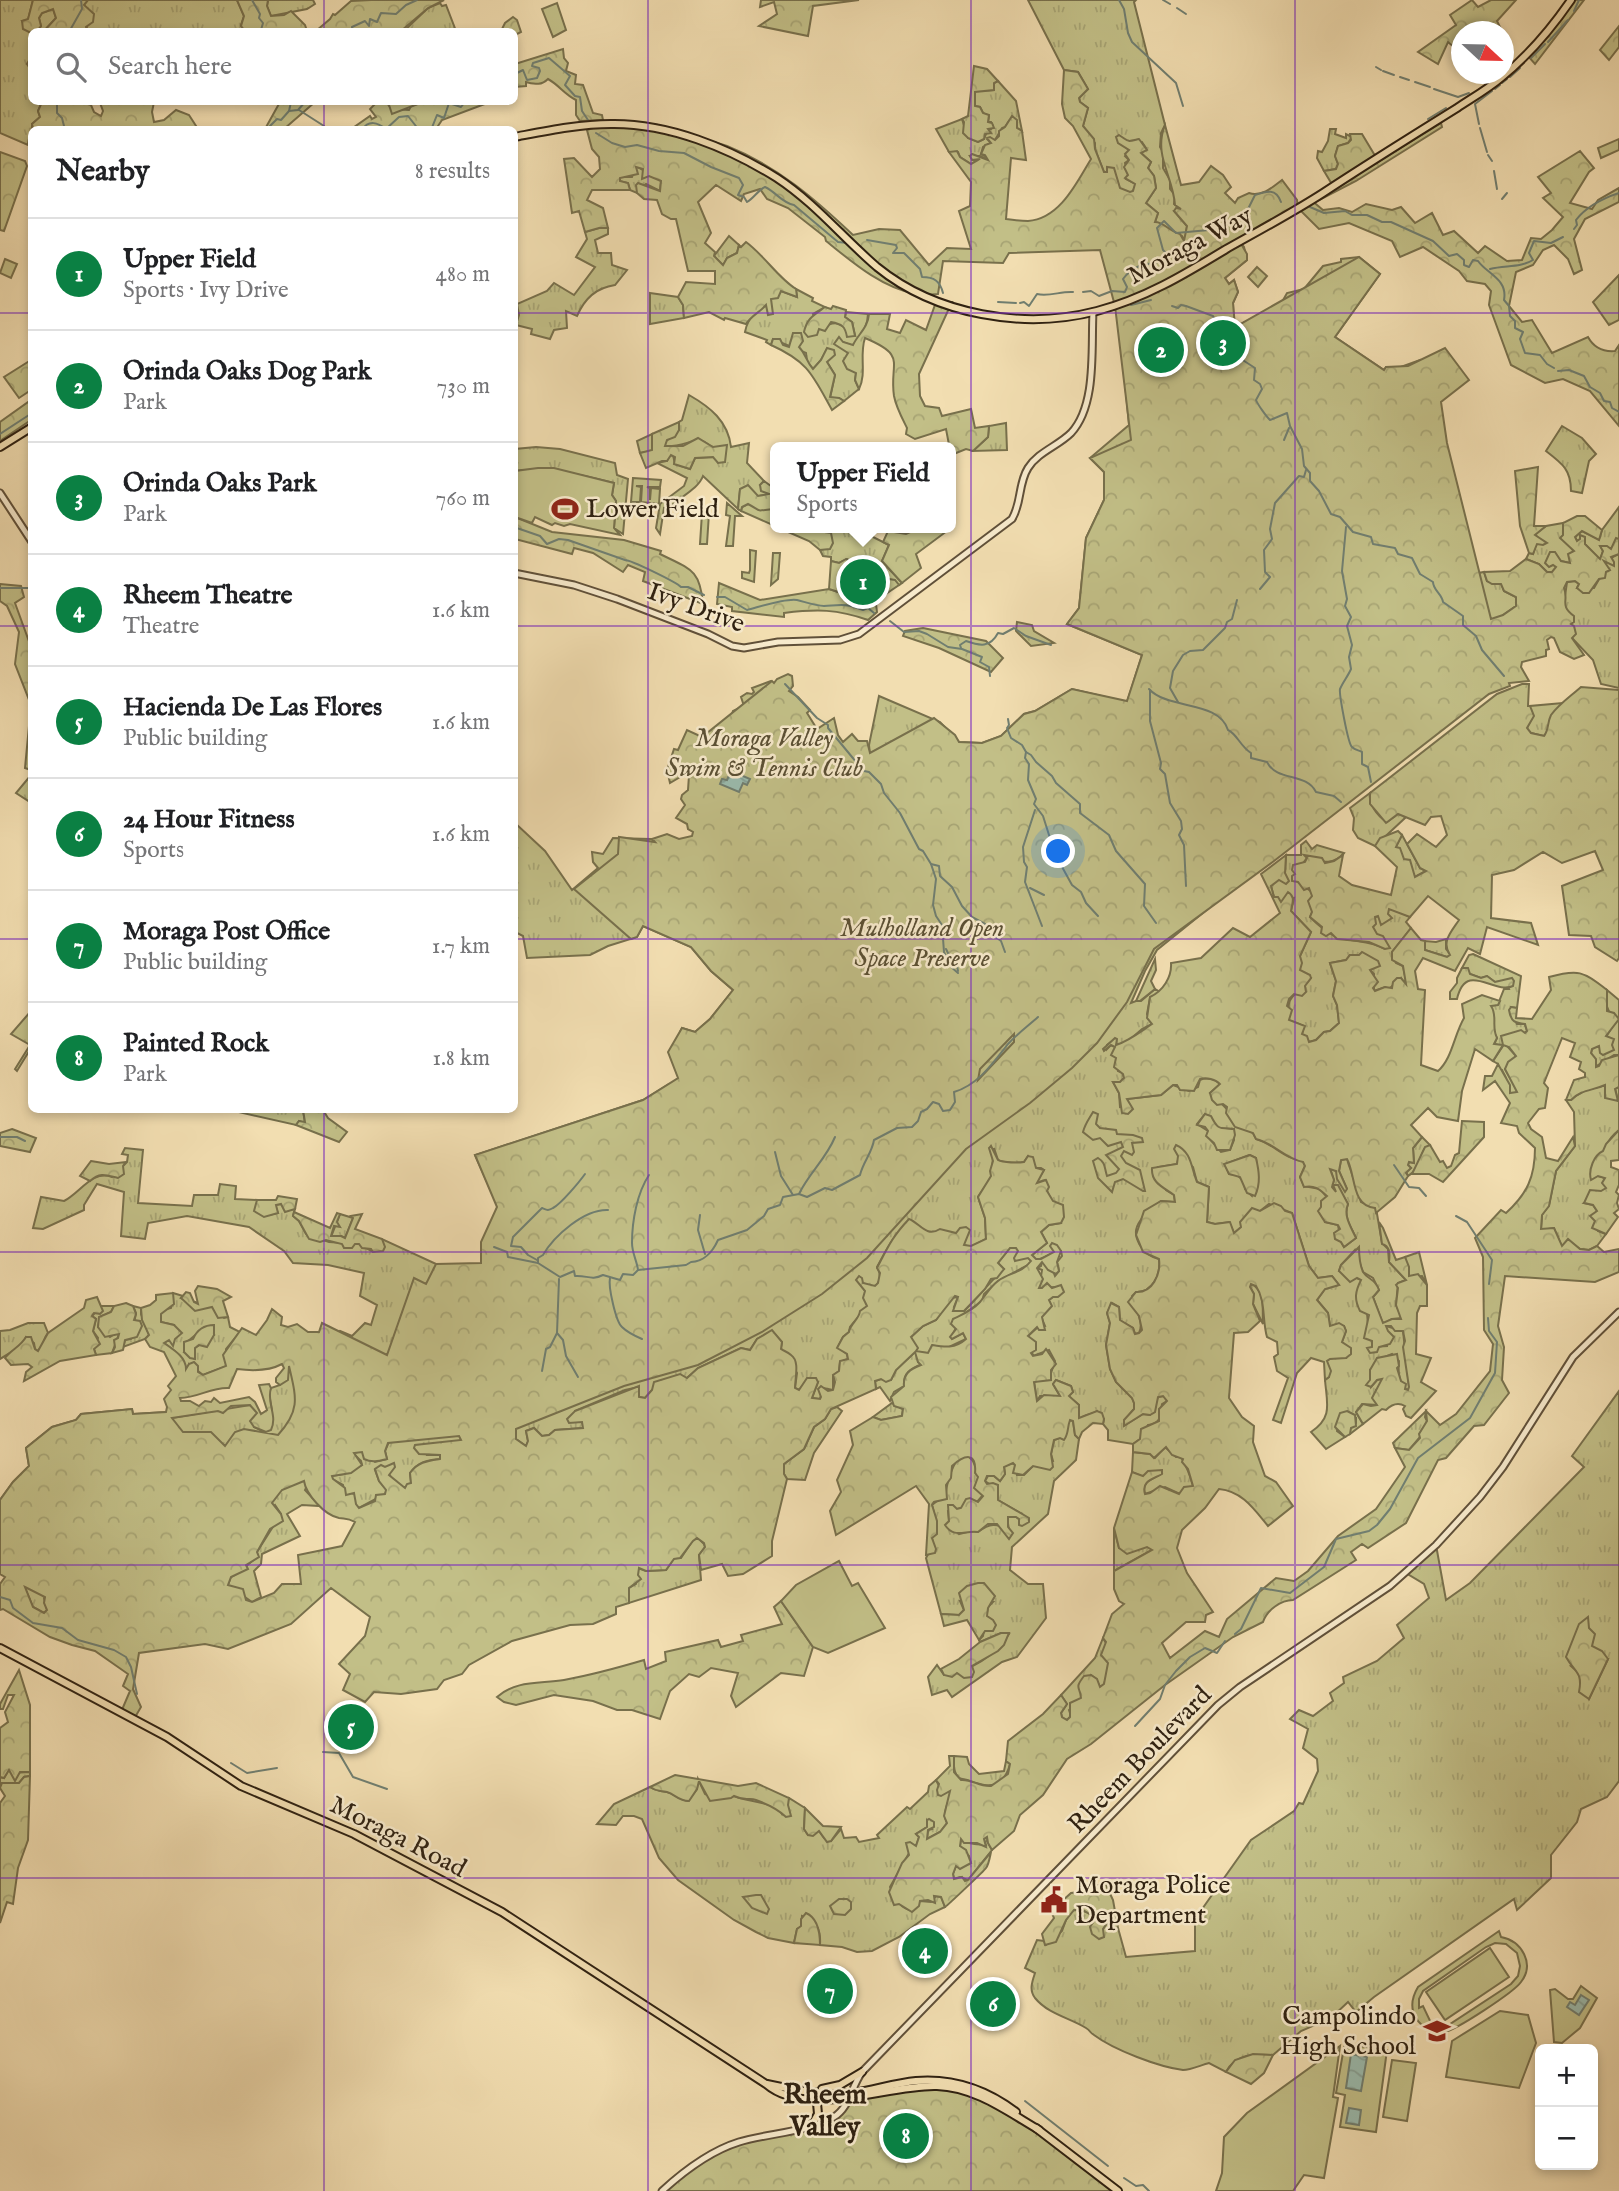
<!DOCTYPE html>
<meta charset="utf-8">
<style>
body{margin:0;font-family:"IM FELL English",serif;background:#f2f2f2;color:#202124}
.controls{position:absolute;right:21px;bottom:21px;display:grid;overflow:hidden;border-radius:10px;box-shadow:0 4px 10px #0003}
.controls button{width:63px;height:63px;display:grid;place-items:center;padding:0;border:0;border-bottom:2px solid #e0e0e0;background:#fff;color:#202124;font:35px sans-serif}
.compass{position:absolute;left:1451px;top:21px;width:63px;height:63px;border-radius:50%;background:#fff;box-shadow:0 4px 10px #0003;rotate:112deg}
.you{position:absolute;left:1059px;top:852px;width:24px;height:24px;margin:-18px;border:5px solid #fff;border-radius:50%;background:#1a73e8;box-shadow:0 0 0 10px #1a73e833}
.badge{display:grid;place-items:center;width:46px;height:46px;border-radius:50%;background:#0b8043;color:#fff;font-size:23px;font-weight:700}
.pin{position:absolute;translate:-50% -50%;border:4px solid #fff;box-shadow:0 2px 7px #0006}
.popup{position:absolute;left:770px;top:442px;width:186px;height:91px;box-sizing:border-box;display:grid;place-content:center;border-radius:10px;background:#fff;filter:drop-shadow(0 2px 5px #0005);font-size:23px;white-space:nowrap;color:#757577}
.popup b{font-size:26px;color:#202124}
.popup::after{content:'';position:absolute;left:50%;top:100%;margin-left:-14px;border:14px solid transparent;border-top-color:#fff}
.list{margin:0;padding:0;list-style:none}
h2{display:flex;justify-content:space-between;align-items:center;height:91px;margin:0;padding:0 28px;font-size:30px}
h2 small{font-size:23px;font-weight:400;color:#757577}
.list li{display:grid;grid-template-columns:46px 1fr auto;gap:21px;align-items:center;box-sizing:border-box;height:112px;padding:0 28px;border-top:2px solid #e0e0e0}
.list b{display:block;font-size:26px;white-space:nowrap}
.list p{margin:0;font-size:23px;white-space:nowrap;color:#757577}
.list em{font-size:23px;font-style:normal;color:#757577}
.icon{flex:none;width:38px;height:38px;fill:none;stroke:currentColor;stroke-width:2;stroke-linecap:round;stroke-linejoin:round}
.map{position:relative;flex:none;width:1619px;height:2191px;overflow:hidden}
.search{position:absolute;background:#fff;box-shadow:0 4px 10px #0003;left:28px;top:28px;width:490px;height:77px;display:flex;align-items:center;gap:18px;box-sizing:border-box;padding:0 24px;border-radius:10px;color:#757577;font-size:26px}
.panel{position:absolute;background:#fff;box-shadow:0 4px 10px #0003;left:28px;top:126px;width:490px;height:987px;border-radius:10px}
.map>svg:first-child{display:block}
</style>
<div class="map">
<svg width="1619" height="2191" viewBox="0 0 1619 2191">
<defs>
<pattern id="grass-tufts" width="24" height="20" patternUnits="userSpaceOnUse" patternTransform="scale(1.75)"><rect width="24" height="20" fill="#c2bf87"/><path d="M3 7l-1-3M5 7V3M7 7l1-3M15 17l-1-3M17 17v-4M19 17l1-3" fill="none" stroke="#a7a474"/></pattern>
<pattern id="forest-crowns" width="20" height="18" patternUnits="userSpaceOnUse" patternTransform="scale(1.75)"><rect width="20" height="18" fill="#c2bf87"/><path d="M2 6a3 3 0 1 1 6 0M12 15a3 3 0 1 1 6 0" fill="none" stroke="#a7a474"/></pattern>
<pattern id="wetland-marsh" width="20" height="14" patternUnits="userSpaceOnUse" patternTransform="scale(1.75)"><rect width="20" height="14" fill="#c2bf87"/><path d="M1 5h8M5 5V1M11 12h8M15 12V8" fill="none" stroke="#a7a474"/></pattern>
<pattern id="water-waves" width="16" height="10" patternUnits="userSpaceOnUse" patternTransform="scale(1.75)"><rect width="16" height="10" fill="#9bbcaf"/><path d="M0 5q4-4 8 0t8 0" fill="none" stroke="#86a196"/></pattern>
</defs>
<rect width="100%" height="100%" fill="#f2deb1"/>
<filter id="stains"><feTurbulence type="fractalNoise" baseFrequency=".00286" numOctaves="4"/><feColorMatrix values="0 0 0 0 .2 0 0 0 0 .09 0 0 0 0 .02 0 0 0 .5 -.17"/></filter>
<radialGradient id="worn" r=".72"><stop offset=".6" stop-color="#630" stop-opacity="0"/><stop offset="1" stop-color="#630" stop-opacity=".3"/></radialGradient>
<g fill="url(#grass-tufts)" stroke="#78704c" stroke-width="2" fill-rule="evenodd">
<path d="M0,0H33L28,20L22,21L29,32L31,33V57L27,64L31,70L32,102H42L38,111L40,117L32,124C33,131 28,137 28,145L0,133Z"/>
<polygon points="88,0 237,0 244,16 241,25 245,31 87,31 86,8 84,5"/>
<polygon points="268,0 313,0 315,4 307,9 271,16 267,6"/>
<polygon points="1028,0 1136,0 1134,2 1165,125 1161,133 1160,147 1163,152 1163,168 1170,180 1170,189 1175,195 1174,204 1181,209 1174,211 1187,226 1185,241 1182,236 1155,222 1158,213 1146,203 1156,188 1154,176 1148,168 1151,162 1141,153 1146,148 1142,142 1124,146 1129,150 1125,156 1129,160 1125,163 1128,175 1126,179 1136,184 1133,191 1130,193 1120,189 1115,174 1107,168 1107,172 1104,172 1095,149 1095,143 1083,126 1088,108 1080,102 1079,98 1088,89 1078,72 1064,70"/>
<polygon points="440,3 442,6 446,5 456,31 407,32 406,29 428,8"/>
<polygon points="53,9 56,18 44,31 37,32 41,26 39,18 42,13"/>
<polygon points="998,81 1016,101 1022,131 1016,127 1017,123 1009,121 1005,127 1002,128 995,140 988,140 991,143 983,147 981,154 987,157 988,160 980,156 970,156 973,160 979,159 971,164 960,157 958,152 949,152 936,129 962,119 968,138 978,142 984,139 988,129 991,129 993,126 991,122 988,122 989,116 983,113 980,107 975,106 975,91 994,90 994,83"/>
<polygon points="1330,129 1336,129 1335,134 1346,138 1346,134 1352,137 1348,143 1338,146 1335,156 1338,164 1336,169 1324,171 1317,158 1318,151 1322,152 1328,141"/>
<polygon points="636,166 661,181 660,191 646,184 638,190 637,193 630,190 628,183 619,181 620,177 632,177"/>
<path d="M599,228H608V234L595,240L598,253H611L612,265L627,270L615,285C596,288 585,298 577,316L566,311L567,328L554,330L550,339L531,334L532,329L516,325L519,315L517,304L547,291L554,283L574,295L595,267L576,257L587,239L585,232Z"/>
<polygon points="729,236 739,245 737,253 727,258 723,266 714,256"/>
<path d="M1240,242L1244,247L1247,260L1225,278L1229,284L1234,280L1238,292L1233,303L1234,328L1282,302L1287,293L1304,289L1323,266L1341,262V259L1359,257L1380,274L1335,337L1384,370L1386,367L1398,368L1420,360L1434,395L1478,573L1484,572L1487,581L1501,583L1504,591L1516,597V606L1503,615L1488,636L1499,632L1508,634L1510,642L1500,657L1492,691L1255,871L1157,950L1145,971L1131,1003L1136,1001H1141L1155,989L1160,992L1150,998L1147,1014L1152,1024L1142,1029L1127,1042L1118,1045L1111,1042L1107,1045V1049L1111,1045L1115,1047L1118,1071L1123,1073L1124,1078L1120,1082H1113L1119,1093L1120,1107L1129,1105L1127,1099L1161,1095L1173,1085L1189,1091L1198,1087L1200,1080C1206,1077 1215,1079 1220,1084L1210,1093C1224,1104 1240,1126 1253,1133L1256,1139C1274,1144 1284,1159 1303,1161L1305,1166L1300,1177L1304,1186L1320,1189L1327,1197L1325,1222L1338,1225L1341,1242L1344,1247L1356,1238C1351,1227 1343,1216 1348,1204L1339,1189L1336,1192L1332,1187L1334,1180L1330,1168L1336,1171L1347,1189L1339,1171L1341,1160L1347,1159L1361,1202L1376,1208L1382,1243L1388,1249L1389,1262L1406,1280L1398,1283L1396,1305L1402,1318L1392,1319L1383,1324L1373,1297L1379,1290L1373,1278L1363,1272L1355,1250L1341,1265L1339,1271L1362,1280C1365,1296 1367,1309 1368,1325C1369,1333 1373,1339 1372,1347L1387,1346L1386,1326L1403,1331L1409,1387L1408,1391C1398,1383 1398,1371 1399,1361L1392,1354L1382,1358L1370,1370L1371,1387L1377,1380L1383,1378L1381,1385L1376,1390L1378,1405L1362,1404L1356,1412L1363,1424L1350,1434L1349,1430L1356,1423V1418L1339,1419L1337,1431L1345,1437L1326,1449L1311,1432C1333,1417 1327,1404 1325,1380L1329,1377L1327,1361L1330,1358H1346L1342,1342L1346,1331L1344,1326H1330L1328,1313L1317,1300L1325,1289L1339,1285L1332,1276L1318,1278L1309,1266L1292,1213L1269,1204L1260,1211L1248,1214L1242,1227L1234,1233L1229,1222L1215,1224L1207,1222L1209,1187L1197,1182L1193,1167L1179,1156L1177,1164L1158,1167L1166,1190L1174,1195L1175,1202L1161,1201C1154,1207 1145,1213 1140,1221C1129,1236 1143,1255 1159,1259C1161,1275 1152,1293 1136,1292L1132,1296C1134,1309 1145,1321 1139,1333L1135,1334L1133,1328L1120,1321L1119,1307L1112,1303L1107,1313L1110,1323L1106,1345L1110,1369L1116,1382L1132,1398L1134,1403V1409L1125,1420V1425L1143,1414L1150,1415L1158,1397L1164,1396L1167,1401L1162,1404C1160,1416 1161,1424 1148,1425L1140,1439L1133,1444L1108,1440V1430L1103,1424L1104,1419L1097,1411C1091,1415 1085,1414 1079,1419V1405L1068,1396L1073,1392L1071,1386L1056,1380L1053,1384L1060,1396H1040L1037,1401L1034,1382L1050,1376L1055,1361L1049,1350L1033,1356L1028,1336L1038,1327L1045,1326L1041,1317L1050,1304L1049,1300L1053,1297L1055,1287L1039,1288L1042,1270L1037,1268L1041,1266L1042,1262L1053,1271L1055,1276L1059,1271L1057,1262L1062,1256L1061,1251C1052,1251 1045,1259 1036,1260L1032,1255L1047,1243L1041,1232L1049,1225L1061,1223L1047,1191L1045,1180L1036,1183L1044,1170L1041,1168H1036L1028,1156L1024,1162C1019,1163 1004,1163 998,1160L994,1148L991,1178L978,1197L985,1218L986,1239L971,1247L964,1245V1240C953,1231 943,1234 929,1232C921,1230 916,1222 909,1220C892,1238 888,1247 877,1267C881,1274 881,1281 875,1287L862,1283L859,1276L865,1291L867,1306L850,1327L849,1332L843,1337L838,1347L847,1354L848,1359L840,1362L839,1371L833,1376V1390L823,1388L820,1399L812,1398L818,1382L804,1384L799,1390L795,1388L797,1373L781,1348L782,1342L772,1331L757,1339L750,1350L741,1348L698,1368L687,1378L652,1390L645,1398L639,1397V1387L625,1390L575,1411L576,1422H582L584,1428L555,1430L549,1435L542,1436L534,1428L526,1431L528,1441L526,1446L516,1439L514,1435L461,1440L426,1455H440V1459C427,1460 418,1462 410,1473L411,1483L405,1489L392,1479L385,1467L375,1470L379,1481L387,1490L385,1494L359,1508L345,1495L343,1485L332,1479V1476L344,1474L362,1465L361,1461L353,1453L363,1451L375,1462L387,1459L385,1451L388,1444L329,1446L328,1457L320,1458L305,1490L320,1506L302,1505L287,1514L300,1536L262,1554L261,1564L254,1571L261,1597L252,1602L228,1585L231,1577C242,1572 248,1563 258,1557L257,1552L281,1514L275,1505L269,1510L44,1598L47,1610L44,1613L33,1607L25,1588L10,1583L5,1577L0,1500L13,1482L29,1466L26,1448L52,1427L76,1420L81,1414L132,1409L133,1414L166,1412L172,1418L250,1405L258,1413L254,1427L262,1431L272,1410L269,1393L271,1388L280,1385L293,1354L313,1352L340,1331L352,1336L365,1323L371,1325L377,1305L360,1296L364,1273L328,1265L293,1263L284,1251L249,1227L187,1216L148,1223L145,1239L121,1236L124,1192L97,1184L84,1205V1210L43,1229L33,1228L41,1197L64,1201C80,1193 93,1169 112,1177L127,1162L128,1155L122,1154L125,1148L143,1150L138,1203L192,1206L194,1195H218L220,1184L236,1186L235,1199L257,1200V1204L269,1215L278,1213L275,1205L281,1204L289,1210L295,1209L293,1216L299,1221L306,1234L329,1242L359,1244L373,1252L378,1250L382,1239L436,1264H468L562,1351L475,1155L643,1100L669,1084L678,1096L680,1032L682,1028L695,1032L710,1019L733,990L711,971L691,947L643,926L637,937L608,946L590,955L527,958L523,936L515,932V823L545,851L572,890L598,868L593,862L592,852L603,854L613,838L651,839L688,856L733,711L744,706L741,697L747,693L752,694L754,692L752,688L771,681L818,738L829,743L830,751L872,774L869,745L879,696L940,722L959,742L982,743L1001,736L1024,714L1035,711L1072,689L1127,702L1142,655L1067,624L1079,608L1086,538L1104,500V472L1090,458L1129,425L1121,341L1129,344ZM1205,1114L1218,1128L1234,1129V1140L1230,1150L1221,1152L1207,1136L1208,1131L1197,1124ZM1249,1155L1256,1158C1258,1178 1260,1176 1252,1196L1245,1189L1244,1181L1237,1175L1229,1174L1225,1164Z"/>
<polygon points="5,259 17,264 11,278 0,273"/>
<polygon points="1619,275 1619,320 1609,325 1593,302"/>
<path d="M796,289L813,298L812,301L825,307L813,314L819,329C838,319 839,323 855,335L852,322L845,317L846,312L868,314C868,326 861,337 853,346L843,342L856,373L855,380L859,389L844,401L839,398H830L835,375L827,362V349L821,360L813,369L807,362L806,353L773,339L771,345L766,342L767,340L745,332C748,313 767,302 781,291L797,297Z"/>
<polygon points="650,293 678,297 683,305 684,318 650,324"/>
<path d="M689,395C710,407 728,421 731,447L749,443L747,463L764,481L760,485L771,494L758,496L740,490L738,509L703,476C698,490 677,498 668,509L664,508L660,534L656,528L660,504L684,486L687,478L657,463L667,461L669,456L673,455L675,464L690,469L695,458L713,457L717,447H713C709,446 706,442 702,441C695,438 679,448 665,446V442L679,430V422L682,420Z"/>
<polygon points="1006,423 1007,450 973,451 988,437 989,426"/>
<path d="M1562,426L1582,438L1596,454L1589,461L1582,493L1571,491C1571,470 1563,464 1546,451Z"/>
<polygon points="652,434 652,451 640,453 637,441"/>
<path d="M536,447L560,449L615,463L617,475L628,479L623,534L614,528L616,501L612,495L614,483C580,474 550,467 515,471V449Z"/>
<polygon points="775,498 775,526 741,511 742,507 748,504 773,509 773,499"/>
<polygon points="727,503 742,516 735,516 733,546 726,546 730,516 726,515"/>
<polygon points="1619,507 1619,539 1612,549 1601,547 1603,551 1600,560 1580,539 1577,541 1575,537 1582,531 1599,539 1602,530"/>
<polygon points="702,513 709,513 707,544 700,544"/>
<polygon points="1563,523 1563,535 1574,552 1570,563 1561,561 1554,565 1556,567 1552,572 1547,572 1539,564 1526,559 1529,553 1533,554 1538,538 1535,534 1546,526"/>
<polygon points="825,528 870,528 867,534 889,545 882,561 902,583 899,585 847,559 839,563 831,561 831,557 823,556 820,550 823,549"/>
<polygon points="750,550 756,551 754,582 742,578 742,572 749,573 750,570"/>
<polygon points="1619,554 1619,688 1601,684 1593,660 1572,638 1564,603 1567,582 1575,581 1579,584 1577,588 1594,588 1606,567 1603,562"/>
<path d="M1563,703C1553,712 1553,726 1544,736L1531,733L1527,728L1530,721V706Z"/>
<polygon points="31,705 31,770 25,768"/>
<polygon points="31,775 32,801 30,802 16,793"/>
<path d="M1370,793C1370,805 1376,815 1387,822L1398,814L1403,815L1405,818L1375,846L1358,838L1353,830L1354,818L1350,808Z"/>
<polygon points="1402,835 1420,868 1426,871 1415,877 1395,848"/>
<path d="M1306,841L1312,849L1317,845L1344,853C1333,866 1322,862 1307,858L1295,874L1298,882L1312,892V912L1310,917C1317,924 1325,931 1333,935C1349,943 1369,939 1385,949L1372,926L1375,917L1388,914V909L1396,910L1410,917L1406,922L1411,928L1392,952L1396,963L1403,966L1406,981L1403,982L1401,978L1389,989L1385,987L1374,991V974L1370,970L1373,968L1359,955H1350L1346,960L1330,963L1336,981L1333,996L1337,1005L1339,1023L1330,1031L1324,1032L1316,1040L1309,1042L1302,1034L1304,1026L1289,1020C1285,992 1297,997 1311,978L1299,970L1300,956L1311,932L1291,911L1294,898L1281,902L1274,897L1271,886L1285,873L1286,855H1301V845Z"/>
<polygon points="1446,939 1446,949 1451,955 1447,957 1425,950 1425,941 1436,942"/>
<polygon points="1473,954 1521,976 1517,1008 1511,1007 1517,1024 1525,1024 1527,1031 1508,1047 1516,1056 1505,1069 1518,1092 1509,1096 1506,1078 1502,1070 1499,1070 1498,1064 1493,1061 1503,1046 1494,1044 1497,1038 1493,1030 1490,1006 1498,1004 1504,989 1509,989 1506,981 1495,982 1487,976 1481,978 1470,974 1465,968 1462,968 1469,955"/>
<polygon points="1607,990 1619,1000 1619,1055 1614,1055 1595,1067 1591,1053 1592,1049 1599,1045 1612,1045 1611,1039 1606,1037 1614,1024 1606,1004"/>
<polygon points="31,1011 31,1048 17,1071 15,1069 30,1045 11,1034"/>
<path d="M1606,1085L1618,1101L1615,1088L1619,1087V1130C1603,1142 1602,1158 1598,1176L1605,1178L1607,1188L1584,1203L1593,1205L1597,1211L1596,1221L1598,1231L1606,1234L1597,1246L1589,1250L1580,1249L1568,1240L1562,1247L1554,1228L1541,1230L1542,1215L1549,1205L1556,1171L1575,1146L1574,1112L1566,1100H1571C1582,1089 1592,1089 1606,1085Z"/>
<polygon points="230,1110 303,1110 305,1123 299,1121 296,1125"/>
<path d="M1422,1137L1430,1145L1425,1148C1419,1157 1419,1170 1408,1176L1406,1172L1411,1168L1408,1165L1409,1162L1414,1163L1413,1148Z"/>
<polygon points="340,1214 353,1218 345,1238 341,1236 331,1237"/>
<path d="M1010,1248H1016L1024,1257H1028L1031,1261L1028,1265L998,1281L984,1294L982,1301L964,1314L951,1337L952,1339L963,1333L966,1339L949,1347L939,1348L928,1353L916,1352L918,1362L922,1364C910,1369 903,1373 904,1386L894,1392L890,1401L880,1387L876,1389L875,1381L881,1379L891,1380L896,1370L916,1351L911,1337L923,1326L936,1320L951,1298L958,1297L954,1307L964,1311C979,1297 989,1282 1004,1269L998,1263Z"/>
<polygon points="1419,1252 1427,1285 1422,1276 1409,1277 1405,1257"/>
<path d="M1252,1284C1266,1293 1262,1309 1263,1324L1253,1304L1254,1294L1250,1287Z"/>
<path d="M173,1293L183,1296L181,1298L212,1307L224,1318L228,1317L230,1327L240,1332L226,1349L227,1366L203,1375L189,1364L187,1371C182,1356 176,1351 164,1343L169,1340L174,1325L161,1322L160,1314L163,1310L171,1308ZM205,1327L214,1335L195,1348V1353L184,1352L188,1341Z"/>
<polygon points="101,1306 114,1306 111,1312 100,1317 98,1327 110,1337 116,1333 119,1334 112,1353 96,1355 94,1349 98,1338 93,1331 96,1319 92,1316"/>
<polygon points="133,1306 141,1308 141,1314 149,1335 145,1339 123,1347 125,1340 131,1339 136,1313"/>
<path d="M28,1323H44L48,1333C43,1339 44,1345 38,1351L35,1349L34,1343L26,1337L21,1346L0,1359V1331L10,1330Z"/>
<path d="M1619,1391V1781L1607,1797L1581,1809L1577,1822L1551,1855V1878L1517,1910L1514,1899L1374,1997L1356,2012L1348,2002L1331,2018L1301,2031L1273,2055C1255,2054 1236,2053 1226,2072L1209,2063C1201,2065 1191,2070 1183,2070C1159,2067 1114,2050 1094,2035C1089,2032 1091,2031 1086,2028C1070,2018 1048,2014 1035,1998C1029,1990 1032,1982 1035,1973L1025,1968L1037,1940L1044,1941L1046,1945L1062,1931L1066,1920L1073,1910C1087,1910 1099,1916 1103,1929L1107,1923L1112,1928H1118L1126,1957L1195,1951V1919L1251,1840L1294,1811L1299,1803L1303,1804L1318,1771L1317,1759L1303,1748L1308,1729L1290,1719L1299,1710L1313,1716L1333,1701L1330,1693L1344,1683L1343,1677L1377,1661L1404,1638L1397,1625L1429,1598L1424,1584L1406,1573L1436,1545L1446,1600L1470,1583L1584,1467L1572,1456ZM1608,1659L1589,1699L1579,1673L1571,1666Z"/>
<polygon points="892,1403 903,1409 902,1416 881,1420 873,1417"/>
<polygon points="837,1407 842,1411 814,1453 805,1480 787,1479 784,1474 784,1464 804,1449 814,1427 825,1419 831,1409"/>
<polygon points="1426,1411 1425,1417 1427,1421 1420,1437 1409,1450 1395,1448 1393,1443"/>
<path d="M1070,1420L1073,1421L1075,1435L1079,1439L1076,1460L1054,1481L1048,1514L1012,1547L1010,1570L1028,1584H1043L1046,1618L1017,1657L1002,1662L952,1697L947,1690L932,1695L928,1677L937,1665L944,1675C971,1671 995,1656 1009,1634L1001,1633L980,1642L979,1640L983,1636L988,1607L993,1602L960,1601L964,1610L959,1615L941,1614L926,1558L933,1545L932,1538L936,1521L932,1505L946,1494C946,1483 957,1443 972,1460C975,1462 981,1489 983,1495L977,1502L973,1501L961,1508L948,1511L949,1521L959,1534L971,1531L978,1532C990,1523 996,1523 1009,1530L1007,1517H1016L1019,1519L1022,1514L998,1500V1490L985,1481L988,1476H994L1000,1481L1005,1474L1004,1466L1013,1463L1015,1465L1017,1475H1024L1033,1466L1053,1461L1051,1454L1054,1440L1060,1438Z"/>
<path d="M1165,1447L1176,1457H1181C1187,1467 1190,1475 1193,1486L1180,1494L1165,1487L1145,1494C1141,1481 1152,1480 1161,1474L1153,1472L1143,1477L1132,1472L1133,1452L1150,1454L1155,1458Z"/>
<polygon points="1114,1528 1119,1548 1134,1550 1148,1546 1152,1550 1114,1571"/>
<polygon points="698,1538 704,1544 705,1547 699,1555 701,1580 629,1603 629,1588 636,1584 638,1568 646,1571 666,1570 674,1558 681,1558 693,1540"/>
<path d="M1103,1638C1111,1649 1109,1671 1104,1684L1100,1687L1096,1679L1091,1675L1081,1698L1069,1710L1071,1716L1067,1720L1062,1718L1061,1713L1067,1704L1061,1695L1095,1658Z"/>
<path d="M954,1756L967,1757L969,1764L979,1774L1004,1771L1006,1761L1010,1764C1004,1787 990,1789 970,1781C964,1778 959,1781 956,1774C953,1769 954,1762 954,1756Z"/>
<polygon points="9,1769 11,1773 30,1772 30,1776 24,1777 19,1783 2,1783 0,1788 0,1777 4,1778"/>
<path d="M698,1779L705,1794L716,1799L734,1796C747,1802 774,1801 782,1814L789,1798L805,1808L804,1829L808,1835L819,1831L824,1838L831,1841L841,1829L844,1838L856,1837L859,1842L879,1838L877,1835L907,1807L910,1809L928,1792L929,1786L936,1780L939,1786L951,1790C950,1802 941,1812 947,1823L940,1832L927,1839L928,1830L932,1829L927,1821V1827L916,1834L919,1837L916,1846H913L890,1887C896,1897 898,1907 910,1910L920,1901L931,1902L936,1896L941,1897L945,1907L930,1914L899,1937L872,1951L857,1952L842,1947L820,1945C821,1929 817,1922 802,1916L801,1927L797,1929L794,1943L768,1938L756,1932L734,1920L678,1880L659,1858L642,1819L634,1816H623L616,1825L597,1824L614,1804L650,1787C657,1792 659,1790 667,1792C674,1794 678,1799 688,1801L697,1789Z"/>
<path d="M988,1836L987,1841L992,1850L968,1880L960,1877L954,1879L953,1874L956,1866L962,1867L971,1863L969,1856L960,1846L961,1839C969,1845 976,1844 986,1845L984,1839Z"/>
</g>
<g fill="url(#forest-crowns)" stroke="#78704c" stroke-width="2" fill-rule="evenodd">
<polygon points="33,0 88,0 84,5 94,14 93,22 86,27 87,31 44,31 56,18 53,9 42,13 39,18 41,26 37,31 29,32 23,29 22,21 28,19"/>
<polygon points="237,0 268,0 267,6 271,16 284,15 291,11 305,25 307,31 245,31 241,26 244,16"/>
<polygon points="371,0 444,0 428,8 401,31 316,31 330,19 333,14 335,15 351,1"/>
<polygon points="761,0 859,0 813,6 808,36 759,26 777,14 774,2 760,7"/>
<polygon points="1472,0 1478,7 1491,0 1516,0 1497,21 1502,31 1462,32 1461,53 1448,42 1438,64 1418,52 1456,25 1450,15"/>
<polygon points="1571,0 1584,0 1535,64 1527,55"/>
<polygon points="513,17 517,20 521,32 515,35 514,32 501,31 505,23"/>
<polygon points="1619,26 1619,47 1609,60 1600,50"/>
<path d="M563,49L564,58L568,63L566,71L576,75L575,84L583,85L593,113L602,115L603,120L580,121L576,115V100C564,94 559,85 548,79C541,86 535,84 526,82V86L515,87V64Z"/>
<polygon points="974,66 987,69 998,81 994,83 994,90 975,92 975,106 980,107 983,113 989,115 988,122 992,123 994,128 988,129 991,133 985,134 984,139 978,142 968,138 963,133 964,122 962,119 968,116"/>
<path d="M1064,70L1078,72L1088,89L1079,98L1080,102L1088,108L1083,126L1094,139L1095,149L1104,172H1107V167L1114,168L1120,188L1130,192L1133,191L1135,184L1125,178L1128,175L1124,167L1129,160L1125,154L1129,150L1118,143L1116,137L1119,135C1130,142 1126,142 1139,139L1147,150L1141,153L1151,162L1148,168L1154,176L1156,188L1146,203L1158,213L1155,222C1164,222 1169,231 1180,234L1184,241L1187,226L1174,211L1176,208L1181,209L1175,205C1173,176 1153,155 1165,125L1181,185L1199,182L1211,166L1223,175L1231,187L1225,193L1235,203L1238,198L1249,193C1262,197 1273,187 1282,180L1297,200L1298,208L1311,200L1323,210L1339,208L1352,212L1366,204L1392,210L1401,207L1415,223L1432,213L1443,235L1454,231L1478,253L1485,246L1507,261L1522,260L1531,238L1541,239L1552,230L1563,217L1543,198L1551,193L1538,177L1580,151L1594,168L1589,172L1570,203L1592,209L1598,200L1619,188V202L1585,219L1574,239L1582,270L1574,274L1568,259L1554,245L1543,250L1533,265L1516,272L1509,306L1522,322L1532,320L1552,353L1588,337C1594,348 1603,352 1615,351L1619,345V426L1590,391L1563,379L1545,383L1511,365L1489,305L1491,291L1485,284L1467,281L1459,271L1423,247L1400,257L1392,241L1349,223L1319,229L1298,208L1240,242L1247,254V260L1225,278L1229,284L1234,280L1238,292L1233,303L1235,327L1359,257L1380,274L1335,337L1384,370L1386,367L1408,366L1445,348L1469,380L1441,402L1447,443L1491,619L1503,615L1516,606V597L1504,591L1501,584H1492L1487,581L1484,572L1510,571L1526,559L1539,564L1547,572H1552L1556,567L1553,565L1549,567L1545,563L1550,552H1555L1561,561L1570,563L1568,554L1574,551L1560,538L1563,535V523L1577,516H1585L1602,530L1599,540L1582,531L1575,537L1577,541L1580,539V535L1585,537V544L1600,559L1603,551L1600,546H1607L1611,549L1616,538L1619,539V554L1611,557L1614,562V566L1604,561L1610,570L1606,572L1605,578L1599,579L1589,593H1583L1577,588L1579,584L1575,581L1567,582L1564,588C1569,601 1559,605 1574,616V622L1571,624L1574,626L1576,634L1572,638L1584,655L1574,659L1560,652L1554,638L1551,637L1547,640L1549,649L1546,650V656L1522,662L1521,667L1529,681L1509,683L1510,686L1489,694L1274,861L1154,949L1127,1002L1097,1043L1072,1068L1030,1103L966,1149L867,1258L822,1294L762,1332L698,1365L624,1386L516,1429V1439L526,1446L528,1441L526,1431L534,1428L542,1436L549,1435L555,1430L583,1428L582,1422L569,1423L567,1419L575,1411L639,1386V1397L645,1398L652,1390L654,1382L680,1374L687,1378L698,1368L741,1348L750,1350L757,1339L772,1330L782,1342L781,1349C784,1351 788,1352 791,1355C800,1361 795,1378 795,1388L799,1390L807,1378H816L818,1382L812,1398L820,1399L821,1397L818,1389L821,1386L828,1391L833,1390L835,1382L833,1375L839,1371L840,1361L848,1359L847,1354L837,1348L843,1337L849,1332C850,1324 859,1320 860,1311L867,1306L863,1298L865,1291L856,1280L859,1276L862,1278L863,1283L875,1286L878,1283L880,1273L877,1268C888,1247 892,1237 909,1219C920,1223 926,1238 940,1229L956,1233L960,1228L966,1227L970,1230L964,1245L971,1246L986,1239L985,1218L978,1197L991,1176L990,1171L993,1161L989,1148L991,1146L998,1160C1003,1163 1019,1163 1024,1162L1028,1156L1033,1157L1036,1168L1044,1170L1037,1183L1046,1180L1049,1187L1047,1191L1053,1201L1063,1205L1064,1217L1061,1223L1049,1225L1041,1232L1047,1243L1032,1255L1036,1259H1041L1054,1252L1050,1246L1052,1243L1057,1245L1061,1251L1057,1262L1059,1271L1056,1274L1048,1270L1042,1262L1037,1268L1043,1279L1039,1288H1042L1047,1283L1052,1288L1061,1285L1064,1292L1058,1297H1053L1049,1300L1052,1306L1042,1317L1045,1330H1039L1037,1327L1028,1336L1036,1342V1350L1031,1353L1033,1356L1042,1354L1046,1349L1056,1364L1051,1370V1380L1034,1382L1037,1401L1044,1395L1060,1396L1053,1384L1056,1380L1071,1386L1073,1392L1069,1396L1079,1405V1418L1097,1411L1102,1413L1104,1419L1103,1424L1093,1423L1082,1432L1079,1439L1075,1435L1073,1421L1070,1420C1067,1428 1069,1433 1064,1440L1060,1438L1054,1440L1051,1454L1053,1467L1050,1470L1033,1466L1023,1475L1013,1473L1015,1465L1013,1463L1004,1467L1005,1474L1000,1481L994,1476H987L985,1481L987,1484L993,1483L998,1485V1500L1029,1518V1522L1022,1526L1019,1525V1519L1016,1517H1008V1527L1013,1533L1009,1539L997,1524H988L978,1532C965,1530 954,1539 945,1525L949,1521L948,1505H953L957,1509L961,1508L966,1499L970,1498L978,1502L983,1496L974,1488L978,1477L975,1473C977,1451 964,1455 952,1466L951,1478L946,1485L947,1499L934,1502L932,1505L937,1521V1534L932,1538L936,1549L935,1553L926,1555L929,1504L916,1486L836,1535L830,1511L841,1492L837,1480L853,1445L850,1431L873,1417L881,1420L902,1416L903,1409L894,1406L891,1397L904,1386C903,1374 910,1369 921,1365L918,1362L915,1352L896,1370L891,1380L886,1382L881,1379L875,1381L876,1389L831,1409L825,1419L814,1427L804,1449L784,1464V1474L787,1479L772,1541V1556L743,1574L728,1576L722,1564L701,1570L699,1555L705,1547L704,1543L697,1538L693,1541L680,1558L674,1559L666,1570L646,1571L639,1568L638,1575L641,1579L629,1588V1603L616,1607V1614L593,1624L570,1625L512,1641L469,1665L462,1674L444,1680L437,1689L401,1694L374,1692L365,1702L343,1690L350,1674L339,1664L365,1636L370,1617L331,1588L291,1624L228,1649L205,1644L139,1653L133,1689L141,1707L134,1719L121,1712L130,1691L123,1686L128,1674L95,1651L72,1645L50,1637L3,1609L0,1610V1584L5,1577L0,1574V1500L13,1482L29,1466L26,1448L52,1427L76,1420L81,1414L132,1409L133,1414L166,1412L167,1407L164,1399L171,1390L168,1386L176,1376L164,1352L150,1347L145,1339L149,1335L142,1320L141,1308L150,1305L156,1300V1295L173,1293L174,1304L161,1314V1322L174,1325L182,1333L175,1339L173,1346L169,1340L164,1343C174,1350 186,1357 186,1369L189,1364L194,1362L198,1366V1372L203,1375L226,1366L223,1355L242,1328L256,1335L267,1320L272,1309L282,1317L281,1325L288,1327L297,1324L308,1332H319L322,1323L387,1355L414,1278L426,1284L436,1264L481,1263V1242L497,1207L475,1155L643,1100L678,1078L668,1052L682,1028L695,1032L710,1019L733,990L711,971L691,947L643,926L637,937L631,939L574,889L618,854L619,837L655,842L652,839L667,834L679,839L692,836L693,832L688,829L687,824L676,818L685,805L681,799L682,795L688,790L689,775L682,776L670,783L667,770L674,749L678,750L687,730L702,737L772,681L774,683L777,679L788,674L792,676L793,686L789,691L798,697L810,710L807,713L817,729L834,718L838,735L843,742L852,734L858,741H867L870,753L934,718L955,735L959,742L982,743L1001,736L1024,714L1035,711L1072,689L1127,701L1142,655L1067,624L1079,608L1086,538L1104,500V472L1090,458L1131,440L1115,306L1100,250L1009,253L1003,263L943,261L938,294C931,294 923,296 916,294C882,288 852,262 826,241L825,237L788,208L767,199L760,189L744,194L741,201L716,185L698,202L711,233L705,243L715,252L714,256L723,265L727,258L737,253L739,245L741,247L746,242C765,256 778,278 796,289L797,297L781,291L778,298L771,299L773,314L768,315L766,305C759,313 752,315 746,324L725,318L724,320L709,312L684,318L683,305L678,297L686,282L715,284V271H688L676,219H671L662,214L657,200L644,199L637,193L636,185L638,183L660,191L661,181L649,176L642,179L643,169L636,167L638,174L620,178V181L628,183L630,190H592L587,200L603,208L608,228H599L585,232L579,211L572,213L564,159L574,158L592,177L600,169L599,157L592,149L587,130C610,121 643,120 666,127C671,129 676,133 681,134C696,139 712,140 727,146C777,166 815,199 853,235L879,229L900,230L929,265L947,248L971,249L959,211L970,206L971,182L949,152L957,151L960,157L971,164L980,159L972,160L970,156L972,154L988,160L985,155L981,154L985,145L991,143L987,138L990,137L995,140L999,136V131L1005,127L1012,116L1017,120V128L1022,131L1026,160L1011,158L1006,219C1013,220 1021,221 1028,221C1060,219 1077,182 1091,159L1073,126L1065,118L1062,104ZM1010,1248H1016L1018,1251L1014,1258L1015,1261L1028,1258L1031,1261C1022,1273 1008,1273 998,1281C990,1287 986,1295 980,1302C972,1311 961,1315 953,1319L951,1324L956,1329L950,1337L952,1339L963,1333L966,1339C955,1349 944,1347 932,1345L928,1353L916,1351L918,1348L911,1337L923,1326L936,1320L955,1296L958,1297L953,1311H964L985,1289L991,1279L997,1278L1004,1269L998,1263ZM282,1364L284,1368L276,1378V1382L280,1385L288,1380L289,1366C296,1397 301,1410 278,1435L244,1429L235,1432L225,1446L211,1432H183L172,1418L218,1411L223,1413L231,1406L250,1405L257,1413L250,1421L254,1427L266,1432L271,1430C278,1415 266,1403 271,1388L269,1384L259,1385L267,1410L261,1414L255,1402L249,1397L220,1403L214,1398L211,1402L205,1401L199,1406L190,1401H181L180,1398C198,1398 211,1387 229,1388L237,1369C252,1371 269,1371 282,1364ZM459,1436L461,1440L415,1445L414,1448L419,1454L440,1455V1459C427,1461 418,1462 410,1473L411,1483L407,1484L405,1488L389,1475L395,1467L394,1463L385,1467L381,1465L375,1469L379,1481L386,1490L385,1494L376,1495L375,1501L359,1508L356,1504L354,1493L346,1495L345,1488L333,1479L332,1476L351,1473L362,1465L354,1453L362,1452L364,1459C372,1463 379,1461 387,1459L385,1451L388,1443ZM304,1481C306,1494 324,1515 339,1518C346,1519 348,1518 355,1522L342,1546L298,1555L301,1584H282L274,1593L252,1602L246,1600L243,1589L228,1585L231,1577L248,1569L246,1565L259,1557L257,1552L270,1529L283,1521L281,1514L272,1503L282,1490ZM25,1587L45,1597L44,1603L47,1610L44,1613L33,1607Z"/>
<polygon points="42,102 81,102 91,105 94,112 101,116 103,111 100,103 93,102 154,102 152,112 154,122 164,120 176,110 189,115 198,129 33,129 32,124 40,117 38,111"/>
<polygon points="280,102 315,102 284,129 265,129"/>
<polygon points="377,102 386,102 392,109 409,110 411,106 423,102 490,102 442,120 436,129 350,130 370,116 372,119 376,117 370,109"/>
<polygon points="1441,123 1442,127 1356,181 1321,199 1323,196"/>
<polygon points="1350,134 1362,134 1377,159 1333,186 1324,171 1336,169 1338,164 1335,156 1338,146 1348,143 1351,140"/>
<polygon points="0,152 25,161 27,166 4,231 0,230"/>
<polygon points="1257,267 1267,276 1258,287 1248,277"/>
<path d="M936,302H952L919,374L920,396L925,406L939,408L942,416L971,409L975,428L989,426L988,437L973,451L966,449L951,455L946,429L915,439L906,434L907,428C902,418 896,407 894,396C889,362 908,356 865,338C859,355 867,373 859,389L855,380L856,373L847,369L843,361L848,353L834,344L839,337L843,342L853,345C858,334 868,328 869,314H890L887,329L900,333L906,320L926,330Z"/>
<path d="M833,306L846,310L845,317L852,322L855,336L847,337C845,326 842,324 831,322L825,331L819,329L817,335L808,337L804,332C807,318 814,315 825,307L831,309Z"/>
<path d="M793,333H801L803,341L799,347C806,354 806,361 813,369L821,360L827,348L834,350L835,355L827,362L835,375L830,397L839,398L844,401L832,410C813,376 809,362 771,345L773,339H780L783,345L789,347Z"/>
<polygon points="31,360 31,390 19,398 4,377"/>
<polygon points="31,400 31,420 0,441 0,422"/>
<polygon points="679,422 679,430 675,437 667,440 665,446 683,446 698,438 713,447 727,445 725,462 718,463 713,457 695,458 690,469 674,464 675,457 671,455 667,461 662,461 646,468 640,453 652,450 652,434"/>
<polygon points="1538,467 1534,526 1546,526 1535,535 1547,543 1543,545 1537,544 1533,554 1529,553 1520,526 1515,471"/>
<path d="M764,481L775,489L773,509C754,511 763,512 748,504L742,507L741,511L738,509L740,489L748,485L758,496L769,494L761,491L760,485Z"/>
<path d="M515,517L552,532L624,540L661,551L660,554C690,569 700,569 703,604L643,581L645,572L628,565L623,572L593,553L574,548L572,554L515,539Z"/>
<polygon points="779,528 825,528 824,532 831,533 833,543 830,549 820,550 809,541"/>
<polygon points="919,528 946,528 947,531 916,554 921,568 902,583 882,561 889,545 883,542 888,531 906,534"/>
<polygon points="773,553 780,553 778,579 771,585"/>
<path d="M719,583L760,600L829,589L876,604L877,612L868,620C837,609 817,609 784,613V617L732,611V607L717,604Z"/>
<polygon points="0,584 21,586 24,597 15,603 31,647 31,705 15,664 19,632 7,606 0,601"/>
<polygon points="1017,622 1032,625 1034,631 1054,643 1031,646 1016,631"/>
<polygon points="923,628 986,641 1003,658 991,672 939,648 903,636 905,631"/>
<path d="M1522,684H1529L1528,706H1530L1534,716L1527,728L1531,733L1544,736C1549,730 1547,723 1551,715C1559,704 1571,696 1581,687L1619,690V958L1617,961L1595,947L1591,936L1569,935L1562,886L1603,870L1595,851L1562,863L1543,852L1514,870L1492,875L1491,918L1531,923L1538,945L1487,927L1480,954L1468,948L1455,971L1423,958L1415,971L1418,989L1425,990L1421,1065L1438,1071C1452,1059 1454,1035 1464,1018L1462,1004L1482,995L1500,1001L1498,1005L1491,1006C1498,1016 1491,1026 1497,1038L1494,1044L1503,1045L1501,1036L1521,1030L1525,1033L1527,1031L1525,1024C1515,1023 1511,1022 1509,1010L1511,1007L1517,1008L1516,1018L1532,1019L1551,990L1549,977C1578,969 1583,971 1607,990V1011L1614,1013L1619,1019L1606,1036L1614,1039L1612,1045L1614,1050L1603,1055L1600,1053L1599,1046L1592,1049L1591,1053L1596,1059V1067L1599,1066L1602,1060L1619,1055V1087L1615,1089L1618,1101L1605,1098V1085C1592,1091 1582,1089 1571,1100H1566L1574,1080L1585,1077V1073L1579,1069L1581,1062L1570,1057L1575,1043L1562,1038L1544,1083L1548,1088L1545,1108L1539,1109L1528,1123L1531,1129L1542,1137L1546,1158L1558,1161L1573,1137L1575,1146L1556,1171L1549,1206L1542,1215L1541,1229L1554,1228L1562,1246L1568,1239L1580,1249L1589,1250L1597,1246L1604,1252L1619,1249V1272L1595,1282L1505,1276L1498,1326L1504,1347L1502,1380L1509,1393L1484,1425L1474,1426L1446,1458L1438,1460L1406,1523L1368,1548L1362,1544L1351,1552L1356,1560L1293,1600C1281,1600 1267,1610 1263,1622L1233,1637L1165,1685L1091,1744L1067,1759L1043,1795L1020,1815L1014,1831L992,1850L988,1843L987,1837L984,1839L986,1847L977,1843H964L961,1839L960,1846L966,1850L971,1863L960,1869L956,1866L953,1874L954,1879L962,1877L965,1881L968,1880L991,1852C990,1856 989,1864 986,1868C984,1871 948,1905 945,1907L941,1897L934,1896L935,1903L928,1900L920,1901L919,1906L912,1912L899,1904L894,1905L889,1892L902,1863L909,1855L906,1843L910,1842L916,1846L919,1837L916,1834L927,1827V1820L929,1819L934,1822V1827L928,1830L927,1839L940,1832L947,1823L944,1816L950,1791L941,1796L938,1795L937,1790L939,1784L936,1780L950,1766L949,1756H954V1772L961,1780C972,1779 979,1787 991,1786L1008,1774L1010,1764L1006,1761L1008,1741L1043,1714L1061,1695L1067,1704L1061,1713L1062,1717L1067,1720L1070,1717V1703L1081,1698C1080,1686 1074,1689 1084,1676L1091,1675L1097,1679L1100,1687L1104,1684L1108,1663L1101,1655L1106,1642L1103,1638L1112,1614L1124,1604L1119,1601L1114,1589V1571L1152,1550L1147,1547L1127,1554L1119,1548L1114,1528L1132,1472L1143,1476L1148,1471L1162,1470V1474C1153,1479 1141,1481 1145,1494L1150,1493L1160,1486L1179,1494L1184,1487L1193,1486L1188,1469L1182,1462L1183,1459L1172,1455L1166,1447L1154,1458L1150,1454L1133,1452V1444L1140,1439L1141,1429L1159,1421V1409L1167,1401L1163,1396L1158,1397L1155,1412L1150,1415L1143,1414L1124,1426V1420L1134,1409V1403L1132,1398L1116,1382L1110,1369L1106,1345L1110,1323L1107,1313L1111,1303L1119,1307L1120,1320L1133,1328L1135,1334L1139,1333L1142,1330L1139,1316L1128,1302L1136,1292C1152,1293 1161,1275 1159,1259L1143,1252L1136,1235L1144,1211L1161,1201L1175,1202L1174,1195C1163,1187 1151,1183 1152,1168L1177,1164L1178,1156L1174,1149L1176,1145C1192,1152 1191,1168 1197,1182L1209,1187L1207,1222L1215,1224L1230,1222L1234,1233L1241,1227L1240,1222L1252,1208L1260,1211L1274,1203L1281,1206L1285,1211L1292,1213L1309,1266L1318,1278L1332,1276L1339,1285L1325,1289L1317,1300L1328,1313L1330,1326L1339,1323L1344,1326L1346,1331L1342,1342L1351,1348V1354L1346,1358L1330,1359L1327,1361L1331,1371L1329,1377L1325,1380L1324,1362L1311,1358L1297,1373L1281,1423L1273,1420L1288,1378L1277,1371L1274,1357L1278,1354L1277,1342L1267,1337C1262,1320 1266,1301 1256,1286L1251,1284L1250,1287L1254,1294L1253,1304L1260,1321L1248,1332L1234,1333L1229,1398L1242,1417L1254,1426L1253,1442L1265,1476L1276,1482L1293,1506L1268,1526C1254,1509 1242,1491 1219,1489L1205,1508L1182,1530L1177,1548L1187,1573L1213,1612L1206,1615L1205,1622H1186L1162,1643L1170,1658L1205,1631L1219,1637L1227,1619L1276,1578L1294,1581L1308,1571L1338,1536L1376,1509L1405,1467L1395,1448L1409,1450L1420,1438L1419,1434L1427,1421L1426,1411L1440,1425L1456,1414L1490,1371L1493,1344L1484,1330L1483,1257L1475,1238L1501,1210L1506,1213C1527,1194 1535,1177 1535,1148L1519,1133L1517,1126L1501,1123L1510,1103L1495,1081L1483,1090L1485,1076H1492L1498,1064L1510,1085V1093L1517,1092L1505,1069L1508,1062L1516,1056L1509,1047L1503,1045L1493,1061L1475,1049L1462,1091L1458,1121L1437,1117L1428,1108L1411,1125L1422,1137L1413,1148L1414,1163L1409,1162L1408,1165L1411,1168L1406,1173L1408,1176L1395,1197L1376,1213L1375,1208C1351,1206 1356,1175 1347,1159L1341,1160L1339,1171L1347,1189L1345,1192L1337,1179L1336,1171L1330,1169L1334,1180L1332,1187L1336,1192L1333,1185H1338L1348,1204C1343,1216 1351,1227 1356,1238L1344,1247L1341,1242L1335,1239L1334,1233L1340,1229L1338,1225L1325,1222L1318,1211L1321,1207V1201L1327,1196C1319,1189 1315,1185 1304,1187L1300,1177L1305,1166L1303,1162C1284,1158 1274,1143 1256,1139L1253,1133L1235,1127L1226,1113L1227,1107L1223,1104L1217,1105L1212,1100L1210,1093L1220,1084C1216,1079 1206,1077 1200,1079L1194,1091L1180,1090L1177,1085H1173L1161,1095L1127,1099L1133,1109L1128,1114L1122,1113L1119,1093L1113,1082H1120L1124,1078L1123,1074L1114,1067L1116,1058L1111,1055L1115,1047L1111,1045L1104,1051L1103,1049L1115,1038L1117,1039L1116,1045C1129,1041 1140,1032 1152,1024L1147,1018L1150,997C1163,991 1172,977 1171,963L1201,958L1233,928L1250,937L1280,913L1261,874L1286,855L1285,873L1289,881L1286,884L1279,880L1271,886L1274,897H1278L1281,902L1288,892C1296,897 1292,903 1291,911L1311,932L1300,956L1302,963L1300,970L1310,975L1311,978L1305,986L1306,992L1302,996L1294,994L1289,999L1287,1006L1292,1010L1289,1020L1305,1026L1302,1034L1307,1036L1309,1042L1316,1040L1324,1032L1330,1031L1339,1023L1337,1005L1333,996L1336,981L1330,963L1346,960L1350,955H1359L1362,952L1378,961L1380,966L1370,970L1378,982L1373,988L1375,991L1385,987L1392,988L1393,982L1397,978H1401L1406,984L1403,966L1392,960V952L1411,928L1421,940L1425,941V950L1447,957L1450,955C1441,942 1451,932 1459,920L1428,896L1410,917L1389,909L1388,914L1392,918L1381,925L1378,916L1375,917L1376,924L1373,927L1377,934L1383,936L1390,948L1385,949L1369,942L1337,939L1331,933L1326,936L1321,933L1322,927L1310,917L1312,912L1308,901L1312,896L1309,888L1304,890L1298,882L1292,881V876L1295,874L1292,870L1293,865L1305,862L1307,858L1304,855L1322,858L1325,863L1334,861L1343,855L1339,876L1352,885L1391,895L1397,867L1375,846L1380,838L1398,831L1402,835L1396,847L1400,848L1404,859L1410,860L1415,877L1426,871L1420,868L1407,844L1417,834L1436,847L1447,835L1441,816L1431,817L1425,825L1398,814L1386,823L1370,804V793L1497,694Z"/>
<polygon points="1155,959 1156,970 1151,981 1155,989 1140,1001 1136,1001"/>
<path d="M1462,968H1468L1470,974L1481,978L1487,976L1495,982L1512,978L1514,981L1513,986C1494,995 1466,960 1457,999H1450V992L1457,983V978Z"/>
<polygon points="303,1110 323,1110 328,1118 347,1132 339,1142 296,1125 299,1121 305,1122"/>
<path d="M1093,1112L1098,1114L1096,1124L1100,1128L1116,1130L1117,1134L1133,1135L1142,1138L1143,1142L1132,1143L1134,1152L1132,1155L1124,1151L1121,1156L1126,1163L1140,1170L1145,1191H1143L1123,1179L1115,1182L1112,1192L1098,1178L1093,1161L1098,1158C1106,1163 1104,1167 1107,1176L1116,1173L1119,1169L1106,1155L1123,1147L1121,1142L1108,1146L1100,1138L1093,1140L1083,1132C1085,1124 1089,1119 1093,1112Z"/>
<path d="M1205,1114L1211,1116C1218,1130 1219,1128 1234,1129L1235,1135L1230,1150H1217L1214,1143L1206,1136L1208,1131L1205,1127L1197,1125Z"/>
<polygon points="1462,1121 1484,1122 1484,1137 1443,1182 1429,1174 1412,1174 1425,1147 1430,1145 1440,1162 1443,1161 1447,1168 1451,1166 1455,1155 1459,1153"/>
<polygon points="12,1129 36,1138 30,1152 0,1146 0,1133"/>
<path d="M1619,1130V1160L1611,1161V1167L1619,1170V1185L1616,1192L1619,1195L1617,1203L1619,1209L1614,1213L1618,1217L1606,1234L1592,1228L1595,1221L1590,1216L1597,1211L1593,1205L1584,1203L1590,1190L1601,1191L1606,1188L1602,1183L1605,1178L1598,1176L1591,1180C1588,1170 1594,1155 1603,1151L1606,1144Z"/>
<path d="M1250,1155L1256,1158C1259,1171 1261,1183 1255,1196L1247,1193L1240,1177L1229,1174L1224,1164Z"/>
<path d="M91,1161L109,1164L126,1162L123,1166L124,1174L118,1178C106,1175 100,1172 90,1181L80,1176Z"/>
<polygon points="278,1196 297,1199 295,1209 285,1212 281,1204 276,1205 278,1213 264,1217 254,1211 257,1200 276,1200"/>
<polygon points="294,1212 330,1228 337,1213 340,1214 337,1222 340,1227 334,1226 331,1236 341,1236 345,1238 353,1218 351,1216 362,1214 355,1229 382,1239 385,1247 383,1251 373,1252 371,1249 362,1248 359,1244 355,1244 352,1248 344,1248 342,1244 326,1240 320,1242 309,1239 299,1221 293,1216"/>
<path d="M1379,1222L1383,1228L1396,1260L1405,1257L1409,1267V1276L1418,1274L1427,1285V1306H1420L1417,1313L1416,1354L1431,1358L1421,1382L1436,1391L1411,1418L1406,1416L1403,1409L1405,1406C1398,1402 1392,1404 1386,1410L1382,1409L1363,1424L1356,1412L1363,1404L1371,1406L1377,1405L1372,1398L1382,1379L1377,1380L1371,1387L1366,1385L1370,1380V1370L1377,1358L1397,1354L1399,1366L1397,1368L1401,1381L1406,1384L1405,1389L1408,1390L1409,1387L1403,1347L1405,1341L1403,1331H1395L1391,1326H1386L1388,1331L1394,1337L1390,1344L1379,1347L1377,1352L1370,1353L1367,1348L1372,1347V1341L1364,1338L1369,1315L1360,1311C1354,1299 1355,1292 1361,1280L1357,1278L1350,1282L1339,1271L1341,1265L1359,1247C1359,1254 1360,1265 1363,1272C1368,1280 1375,1278 1379,1290L1373,1297L1383,1323L1392,1319H1401L1396,1305L1398,1288L1396,1285L1398,1283L1406,1280L1389,1262C1390,1254 1390,1246 1382,1244Z"/>
<polygon points="198,1286 217,1289 231,1297 223,1301 228,1317 218,1318 212,1307 195,1311 181,1298 186,1292 190,1293 194,1302 198,1304 195,1291"/>
<path d="M97,1297L103,1311L100,1314L94,1313L92,1316L96,1319L93,1331L100,1344L94,1349L96,1355L60,1361L24,1381L26,1372L32,1367L28,1364L11,1365L5,1358C12,1349 20,1347 26,1337H31L35,1349L38,1351L48,1333L84,1308L86,1300Z"/>
<polygon points="126,1303 133,1306 136,1314 134,1320 140,1321 142,1326 137,1337 125,1340 123,1350 112,1353 115,1347 114,1340 118,1338 119,1334 105,1337 98,1327 99,1317 111,1312 114,1306"/>
<path d="M214,1325V1335L207,1347L199,1345L195,1348V1359L190,1358L184,1352V1342L193,1339C197,1330 204,1325 214,1325Z"/>
<polygon points="1347,1411 1355,1415 1356,1426 1351,1428 1350,1434 1345,1437 1335,1427 1340,1413"/>
<polygon points="978,1583 984,1583 995,1596 988,1608 987,1616 993,1620 996,1625 993,1631 985,1631 979,1640 967,1620 944,1626 941,1614 959,1615 964,1610 959,1593 967,1586"/>
<path d="M781,1601L813,1647L804,1676L781,1673L736,1707L731,1696L738,1673L711,1668L699,1677L689,1674L670,1691L660,1719L632,1710H617L593,1701L554,1695L516,1705L504,1702L497,1697C516,1680 540,1684 564,1680C591,1675 617,1668 644,1660L646,1669L666,1661L665,1652L718,1640L721,1647L743,1641L741,1635L782,1624L774,1607Z"/>
<path d="M1588,1617L1589,1628L1595,1634L1592,1646L1602,1651L1608,1659L1589,1699L1579,1692C1583,1672 1575,1673 1566,1657L1579,1624Z"/>
<polygon points="1001,1633 1009,1633 1004,1645 998,1651 972,1666 974,1672 972,1677 964,1678 957,1673 952,1677 944,1675 941,1669 959,1659 980,1642"/>
<polygon points="19,1670 30,1705 30,1772 20,1772 15,1781 9,1770 4,1778 0,1777 0,1728 8,1722 5,1712 14,1695 8,1695 3,1709 0,1709 0,1704"/>
<path d="M675,1775L738,1786L756,1783L789,1798L788,1805L791,1816L786,1817C778,1809 767,1804 756,1800C748,1797 747,1802 734,1796L731,1798L710,1801L699,1781L697,1789L689,1801C678,1801 675,1794 667,1792C659,1790 657,1792 650,1787Z"/>
<polygon points="30,1776 28,1840 18,1868 13,1904 7,1902 0,1923 0,1803 5,1796 0,1788 2,1783 19,1783 24,1777"/>
<polygon points="805,1808 823,1826 841,1827 831,1841 827,1842 819,1831 813,1836 808,1835 804,1829"/>
<polygon points="1095,1885 1106,1885 1113,1900 1118,1928 1112,1928 1107,1923 1103,1929 1104,1937 1099,1939 1092,1934 1090,1927 1094,1921 1099,1920 1083,1910 1074,1910 1066,1920 1056,1942 1045,1945 1042,1934 1054,1918 1051,1911 1071,1893 1080,1892"/>
<polygon points="756,1895 761,1895 769,1909 767,1914 752,1908 743,1897"/>
<polygon points="839,1899 847,1899 851,1902 851,1909 845,1915 834,1914 830,1906"/>
<path d="M806,1913C818,1918 820,1933 820,1945L794,1943L797,1929L801,1926V1919Z"/>
<polygon points="1253,2054 1273,2055 1264,2073 1251,2084 1226,2072 1235,2060"/>
<polygon points="937,2086 969,2093 1039,2130 1118,2191 663,2191 708,2154 740,2142 818,2124 834,2117 850,2099"/>
</g>
<polygon fill="url(#wetland-marsh)" stroke="#78704c" stroke-width="2" points="1014,1034 1014,1042 978,1080 980,1069"/>
<g fill="#c2bf87" stroke="#78704c" stroke-width="2" fill-rule="evenodd">
<polygon points="557,3 566,30 553,37 542,9"/>
<polygon points="388,102 423,102 392,114"/>
<polygon points="1619,139 1619,150 1601,158 1598,148"/>
<polygon points="538,468 554,468 614,483 612,495 616,501 614,528 620,535 570,524 564,526 555,523 552,525 535,517 532,523 515,517 515,471"/>
<polygon points="633,478 661,480 660,487 647,487 650,488 650,500 651,488 660,489 659,504 641,502 642,486 636,486 641,487 640,502 631,502"/>
<polygon points="846,559 861,565 864,569 870,567 889,579 895,580 899,585 877,600 876,604 829,589 831,561 839,563"/>
<polygon points="839,1561 852,1586 858,1583 885,1628 828,1653 813,1647 781,1601 796,1585"/>
<path d="M1499,1931L1501,1937C1522,1941 1535,1964 1521,1982C1514,1992 1455,2031 1444,2032C1433,2033 1422,2028 1416,2018C1410,2008 1412,1997 1418,1987ZM1495,1943L1506,1944L1517,1953L1520,1966L1518,1976L1511,1984L1450,2024L1442,2026L1432,2025L1423,2006L1419,2008V1999L1423,1991L1486,1947Z"/>
<polygon points="1490,1948 1509,1977 1445,2020 1426,1992"/>
<polygon points="1581,1986 1597,1998 1580,2028 1562,2043 1554,2042 1550,1990 1555,1989 1568,1999 1573,1999"/>
<polygon points="1500,2011 1528,2015 1536,2043 1519,2088 1446,2077 1452,2041"/>
<polygon points="1351,2045 1387,2050 1376,2132 1340,2127 1345,2095 1336,2093 1344,2047 1350,2048"/>
<polygon points="1340,2046 1333,2097 1338,2098 1324,2178 1304,2175 1293,2191 1216,2191 1222,2173 1224,2137 1247,2113"/>
<polygon points="1392,2060 1416,2063 1407,2121 1383,2117"/>
</g>
<g fill="url(#water-waves)" stroke="#707e70" stroke-width="2">
<polygon points="731,771 750,779 747,785 743,783 739,792 720,784 722,779 727,780"/>
<polygon points="1581,1995 1589,2000 1579,2015 1567,2007 1570,2002 1575,2005"/>
<polygon points="1351,2054 1367,2057 1361,2091 1346,2088"/>
<polygon points="1349,2108 1361,2110 1359,2125 1346,2123"/>
</g>
<g fill="none" stroke-linecap="round" stroke-linejoin="round">
<g stroke="#707e70" stroke-width="2">
<polyline points="252,0 260,14 259,18 263,23 261,30 263,32"/>
<polyline points="1119,0 1124,9 1128,33 1132,42 1176,83 1183,106"/>
<polyline points="1163,0 1170,4"/>
<polyline points="1177,8 1186,14"/>
<polyline points="1574,11 1579,0"/>
<polyline points="69,32 82,9 81,0"/>
<polyline points="352,32 352,27 365,21 369,26 370,19 377,22 381,13 396,14 406,5 417,0"/>
<polyline points="1548,42 1568,20"/>
<polyline points="1531,58 1545,44"/>
<polyline points="1376,67 1381,70"/>
<polyline points="1383,71 1394,75"/>
<polyline points="1400,77 1409,80"/>
<polyline points="1510,77 1520,68"/>
<polyline points="514,79 517,73 523,70 527,80 537,78 540,71 539,68 532,66 533,63 549,58 570,76 565,85 575,96 580,97 582,111 588,120"/>
<polyline points="1415,82 1430,87"/>
<polyline points="1502,83 1507,79"/>
<polyline points="1434,89 1458,97 1469,93"/>
<polyline points="1495,89 1500,85"/>
<polyline points="57,102 57,113 62,118 65,130"/>
<polyline points="299,110 324,126"/>
<polyline points="289,111 291,102"/>
<polyline points="1428,119 1446,108"/>
<polyline points="1479,124 1475,104 1492,91"/>
<polyline points="1480,128 1487,152"/>
<polyline points="266,130 277,119 281,120 289,111 298,110 305,102"/>
<path d="M362,130C369,119 378,123 386,129L399,117L408,116L419,130"/>
<polyline points="431,130 437,115 444,118 449,103 461,107 465,102"/>
<path d="M596,133L612,143L625,147L637,145L659,151L684,153L711,167L739,178L743,185L738,195L744,197L747,202C754,198 758,190 765,187C776,192 782,203 794,205L838,242L848,243"/>
<polyline points="1488,155 1492,161"/>
<polyline points="1494,171 1497,189"/>
<polyline points="1502,199 1507,193"/>
<path d="M1310,207L1324,213L1345,211L1352,215H1367L1382,222H1391L1433,241L1449,256L1457,254L1464,260V265L1469,267L1473,260L1478,261C1487,274 1508,279 1504,300L1509,306L1510,316L1515,321V328L1523,332L1520,339L1525,353L1540,355L1547,364L1554,368"/>
<path d="M1574,229L1577,225L1576,220C1586,207 1604,198 1619,193"/>
<path d="M867,240L896,245L897,248L893,253H904L920,269L922,277C934,277 940,281 943,293"/>
<path d="M1490,269C1505,265 1520,268 1533,260L1529,253L1534,241L1551,243L1563,237"/>
<path d="M1083,292L1091,291L1099,296L1112,291L1125,292L1127,287L1123,279C1135,263 1148,264 1166,261L1168,255L1163,250L1157,228L1164,221L1176,233L1209,230L1243,219L1255,195C1267,191 1276,188 1281,202"/>
<polyline points="998,302 1016,303"/>
<path d="M1020,303L1024,302L1029,306L1037,294C1049,297 1061,291 1073,292"/>
<polyline points="1131,305 1151,300"/>
<path d="M1172,306L1178,308L1181,305L1186,306L1213,316L1217,323L1216,328L1224,331L1223,337L1234,351L1235,355L1255,368L1254,380L1260,384L1262,389L1256,400C1258,405 1266,416 1270,420L1287,413L1290,426L1302,449L1304,466L1310,473V481L1319,491L1331,514L1340,517L1353,532L1371,537L1373,544L1395,548L1398,554L1412,558L1420,574L1433,582C1433,590 1442,594 1443,602L1463,616V625L1476,636L1482,650L1504,676"/>
<polyline points="1558,371 1569,370 1584,376 1590,387 1600,393 1604,401 1610,402 1612,408 1619,412"/>
<polyline points="0,434 32,413"/>
<polyline points="1284,440 1289,428"/>
<path d="M514,527L540,536L547,544L559,539L568,540L625,560C631,560 676,582 681,587H688L704,595"/>
<path d="M1346,527L1342,571L1347,599L1345,606L1351,617L1347,626L1352,645L1349,657L1351,669C1348,676 1343,682 1340,689C1339,694 1348,744 1352,747C1355,750 1358,750 1362,752V764L1368,767L1371,782"/>
<polyline points="0,588 32,588"/>
<polyline points="1260,589 1270,577 1265,572 1264,550 1272,539 1270,529 1275,503 1299,476 1304,477 1306,470"/>
<path d="M717,597H725L747,610C759,607 785,598 797,600C805,602 816,606 824,606C841,605 845,603 863,610L868,608L874,613"/>
<polyline points="890,621 904,632 919,631 927,634 948,647 962,649 982,657 980,662 989,667 990,676"/>
<path d="M961,648L960,645L966,641C980,646 990,648 998,633L1003,634L1014,628L1026,636L1051,645"/>
<polyline points="785,684 817,718 828,725 828,728 857,763 859,770 869,772 881,784 884,793 900,813 919,849 923,851 931,864 939,866 940,876 952,887 962,906 972,917 985,924 986,930 1001,941 1005,952"/>
<path d="M1149,689C1168,710 1219,700 1228,730C1237,734 1240,746 1251,753V758L1267,762C1277,782 1306,772 1316,792L1334,796L1341,802"/>
<polyline points="1150,690 1150,721 1161,763 1160,769 1165,774 1170,803 1181,821 1182,829 1179,835 1184,845 1186,886"/>
<polyline points="1178,702 1170,688 1173,671 1183,655 1190,651 1203,650 1225,628 1227,622 1232,619 1237,600"/>
<polyline points="1008,719 1009,725 1007,728 1011,738 1022,745 1026,752 1031,755 1036,762 1052,776 1056,783 1080,804 1080,813 1109,835 1116,851 1145,884 1144,906 1156,923"/>
<polyline points="1026,752 1025,758 1029,764 1028,780 1036,799 1034,804 1043,816 1055,854 1060,858 1061,865 1072,885 1081,892 1086,903 1098,916"/>
<polyline points="1035,810 1023,847 1024,862 1027,867 1025,882 1042,926"/>
<polyline points="931,864 936,879 933,905 936,916 942,925 944,952 950,966 958,973"/>
<polyline points="1030,888 1044,895"/>
<polyline points="946,949 950,957 956,961 958,971"/>
<polyline points="0,1137 17,1137 25,1141"/>
<polyline points="775,1152 781,1176 793,1195"/>
<polyline points="1394,1165 1409,1187 1419,1188 1426,1196"/>
<path d="M799,1194C809,1173 826,1159 835,1137"/>
<polyline points="700,1215 698,1230 705,1254"/>
<polyline points="1456,1216 1467,1222 1492,1260 1489,1284"/>
<path d="M494,1247L507,1252L508,1257L538,1263L560,1277L574,1271L575,1276C587,1275 591,1281 603,1275L620,1280L623,1274L633,1275L638,1270L686,1265L691,1262C704,1262 713,1251 718,1240L747,1230L764,1216L768,1209L780,1205L783,1197L799,1194L807,1197L825,1188L832,1190L860,1175C863,1162 872,1153 874,1140L897,1128L912,1127L918,1121L921,1112L927,1109L933,1102L939,1104L943,1111L950,1110L955,1102L954,1092C978,1085 993,1063 1008,1044C1017,1034 1028,1026 1038,1017"/>
<path d="M537,1260L528,1255L521,1247L511,1246L513,1237L542,1208C547,1210 548,1211 553,1208C561,1204 580,1181 585,1174"/>
<path d="M538,1263V1258L543,1255C554,1236 584,1209 608,1210"/>
<path d="M638,1270C637,1261 632,1253 632,1243C632,1221 637,1193 649,1175"/>
<path d="M610,1278C608,1287 616,1322 622,1327C627,1332 635,1336 642,1339"/>
<polyline points="559,1279 557,1333 563,1340 566,1356 578,1377"/>
<polyline points="542,1371 546,1349 550,1347 557,1333"/>
<polyline points="0,1597 10,1600 13,1608 33,1623 62,1628 78,1640 114,1650 126,1657 131,1667 137,1694"/>
<polyline points="1235,1634 1241,1629 1261,1588 1290,1593 1324,1567 1336,1539 1369,1531 1377,1525 1390,1509 1418,1458 1470,1418 1495,1373 1497,1342 1489,1331 1488,1318"/>
<polyline points="1135,1726 1160,1699 1165,1685 1176,1671 1190,1657 1205,1648 1217,1653 1225,1641"/>
<polyline points="323,1752 339,1753 353,1777 387,1789"/>
<polyline points="231,1763 247,1773 277,1768"/>
<polyline points="1025,2101 1108,2166"/>
<polyline points="1124,2178 1136,2186 1143,2185 1149,2191"/>
</g>
<g stroke="#605039" stroke-width="9">
<g id="minor">
<polyline points="0,493 32,542"/>
<path d="M514,573L574,585L617,599L708,634L732,646L744,648L778,642L840,640L859,634L1012,519C1022,502 1018,484 1028,468C1038,452 1058,446 1071,433C1097,405 1091,349 1093,312"/>
<path d="M662,2191C685,2170 710,2151 739,2142C764,2134 814,2131 834,2117C850,2107 851,2087 862,2072L1218,1705L1240,1687L1390,1586L1436,1545L1480,1497L1503,1467L1573,1357L1619,1312"/>
</g>
</g>
<g stroke="#2f2111" stroke-width="10">
<g id="major">
<path d="M514,137C546,131 579,124 611,124C668,123 729,148 777,178C815,203 843,238 877,267C936,315 1024,330 1097,311C1146,298 1185,274 1228,248C1260,230 1292,213 1323,193C1367,164 1412,136 1457,108C1472,98 1488,89 1502,77C1529,55 1551,29 1571,0"/>
<polyline points="0,447 32,427"/>
<path d="M0,1648L167,1737L241,1786L354,1834L502,1912L766,2084C808,2120 888,2084 937,2086C975,2087 1008,2112 1039,2130"/>
<path d="M767,2084C795,2090 824,2096 853,2093C874,2090 895,2083 916,2081C953,2078 987,2090 1016,2112"/>
<polyline points="822,2089 840,2085 862,2072"/>
<polyline points="812,2099 817,2103 818,2114 812,2125"/>
<polyline points="1036,2128 1118,2191"/>
</g>
</g>
<use href="#minor" stroke="#f7eacc" stroke-width="5"/>
<use href="#major" stroke="#f2deb1" stroke-width="6"/>
</g>
<path fill="none" stroke="#7b2cbf" stroke-width="2" stroke-opacity="0.55" d="M324,0V32M648,0V2191M971,0V2191M1295,0V2191M324,102V130M0,313H32M514,313H1619M0,626H32M514,626H1619M0,939H32M514,939H1619M324,1110V2191M0,1252H1619M0,1565H1619M0,1878H1619"/>
<defs>
<g id="stadium-bare" transform="scale(2.1)"><path d="M0-5a6.5 5 0 1 0 0 10a6.5 5 0 1 0 0-10ZM-3.5-1.8h7v3.6h-7Z" fill="#8f2418" stroke="#f7eacc" stroke-width="2.5" paint-order="stroke"/></g>
<g id="civic-bare" transform="scale(2.1)"><path d="M-.6-6.5H3V-4.5H.6V-3L4-1V1h2V6H-6V1h2V-1L-.6-3ZM-1.2 2.5V6h2.4V2.5Z" fill="#8f2418" stroke="#f7eacc" stroke-width="2.5" paint-order="stroke"/></g>
<g id="school-bare" transform="scale(2.1)"><path d="M0-5L7-2L0 1L-7-2ZM-4 1L0 2.5L4 1V4Q0 6-4 4Z" fill="#8f2418" stroke="#f7eacc" stroke-width="2.5" paint-order="stroke"/></g>
</defs>
<g fill-rule="evenodd">
<use href="#stadium-bare" x="565" y="509"/>
<use href="#civic-bare" x="1054" y="1900"/>
<use href="#school-bare" x="1437" y="2031"/>
</g>
<g text-anchor="middle" dominant-baseline="central" stroke-width="5" stroke-linejoin="round" paint-order="stroke">
<g font-size="26" fill="#2f2111" stroke="#f7eacc">
<text transform="translate(1190 246) rotate(-28)">Moraga Way</text>
<text transform="translate(696 608) rotate(20)">Ivy Drive</text>
<text transform="translate(1140 1760) rotate(-46)">Rheem Boulevard</text>
<text transform="translate(398 1837) rotate(27)">Moraga Road</text>
</g>
<g font-size="26" fill="#2f2111" stroke="#f7eacc" text-anchor="start">
<text x="586" y="509">Lower Field</text>
<text x="1075" y="1885">Moraga Police<tspan x="1075" dy="30">Department</tspan></text>
<text x="1416" y="2016" text-anchor="end">Campolindo<tspan x="1416" dy="30">High School</tspan></text>
</g>
<g font-size="26" font-style="italic" fill="#5b5034" stroke="#f7eacc">
<text x="764" y="738">Moraga Valley<tspan x="764" dy="30">Swim &amp; Tennis Club</tspan></text>
<text x="922" y="928">Mulholland Open<tspan x="922" dy="30">Space Preserve</tspan></text>
</g>
<g font-size="28" font-weight="bold" fill="#2f2111" stroke="#f7eacc">
<text x="825" y="2095">Rheem<tspan x="825" dy="32">Valley</tspan></text>
</g>
</g>
<rect width="100%" height="100%" filter="url(#stains)"/>
<rect width="100%" height="100%" fill="url(#worn)"/>
</svg>
<div class="controls">
<button>+</button>
<button>−</button>
</div>
<svg class="compass" viewBox="-18 -18 36 36"><path d="M0-13l5 13h-10z" fill="#e53935"/><path d="M0 13l5-13h-10z" fill="#757577"/></svg>
<div class="you"></div>
<div class="pin badge" style="left:863px;top:582px">1</div>
<div class="popup"><b>Upper Field</b>Sports</div>
<div class="pin badge" style="left:1161px;top:350px">2</div>
<div class="pin badge" style="left:1223px;top:343px">3</div>
<div class="pin badge" style="left:925px;top:1951px">4</div>
<div class="pin badge" style="left:351px;top:1727px">5</div>
<div class="pin badge" style="left:993px;top:2004px">6</div>
<div class="pin badge" style="left:830px;top:1991px">7</div>
<div class="pin badge" style="left:906px;top:2136px">8</div>
<div class="search"><svg class="icon" aria-label="search" viewBox="0 0 24 24"><circle cx="10" cy="10" r="6"/><path d="M15 15l6 6"/></svg>Search here</div>
<section class="panel">
<h2>Nearby<small>8 results</small></h2>
<ul class="list">
<li><span class="badge">1</span><div><b>Upper Field</b><p>Sports · Ivy Drive</p></div><em>480 m</em></li>
<li><span class="badge">2</span><div><b>Orinda Oaks Dog Park</b><p>Park</p></div><em>730 m</em></li>
<li><span class="badge">3</span><div><b>Orinda Oaks Park</b><p>Park</p></div><em>760 m</em></li>
<li><span class="badge">4</span><div><b>Rheem Theatre</b><p>Theatre</p></div><em>1.6 km</em></li>
<li><span class="badge">5</span><div><b>Hacienda De Las Flores</b><p>Public building</p></div><em>1.6 km</em></li>
<li><span class="badge">6</span><div><b>24 Hour Fitness</b><p>Sports</p></div><em>1.6 km</em></li>
<li><span class="badge">7</span><div><b>Moraga Post Office</b><p>Public building</p></div><em>1.7 km</em></li>
<li><span class="badge">8</span><div><b>Painted Rock</b><p>Park</p></div><em>1.8 km</em></li>
</ul>
</section>
</div>
